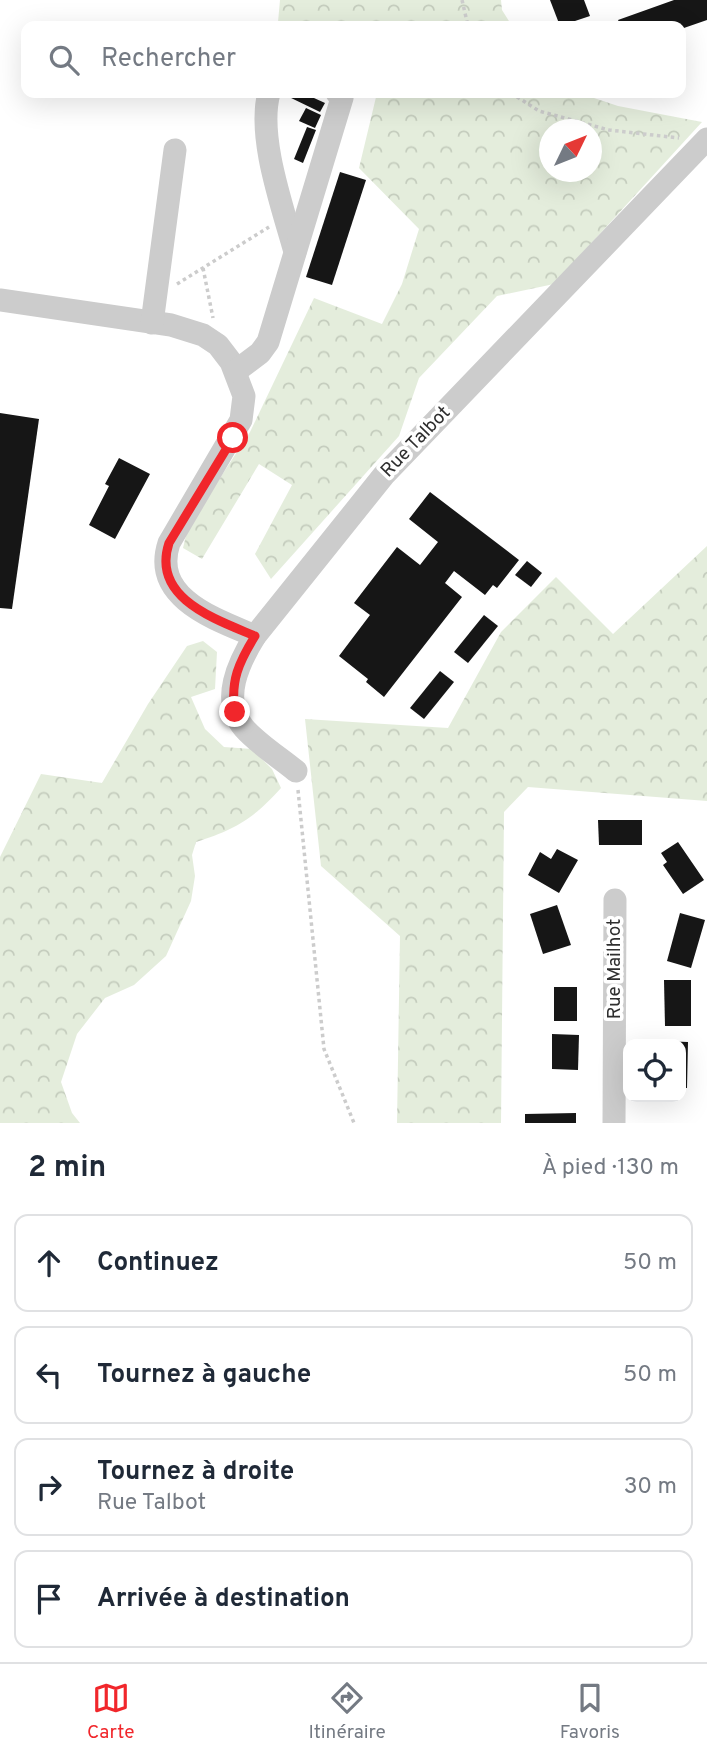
<!DOCTYPE html>
<html lang="fr">
<meta charset="utf-8">
<style>
body{margin:0;font-family:Overpass,sans-serif;background:#f2f2f3;color:#1f2937}
.controls{position:absolute;right:21px;bottom:21px;display:grid;overflow:hidden;border-radius:14px;box-shadow:0 7px 28px #0002}
.controls button{width:63px;height:63px;display:grid;place-items:center;padding:0;border:0;border-bottom:2px solid #e0e1e3;background:#fff;color:#1f2937;font:35px sans-serif}
.compass{position:absolute;left:539px;top:119px;width:63px;height:63px;border-radius:50%;background:#fff;box-shadow:0 7px 28px #0002;rotate:47deg}
.stop{position:absolute;width:21px;height:21px;margin:-16px;border:5px solid #f1262b;border-radius:50%;background:#fff}
.stop.end{background:#f1262b;border-color:#fff;box-shadow:0 2px 7px #0008}
.list{margin:0;padding:0;list-style:none}
h2{display:flex;justify-content:space-between;align-items:center;height:91px;margin:0;padding:0 28px;font-size:30px}
h2 small{font-size:23px;font-weight:400;color:#747a83}
.list li{display:grid;grid-template-columns:46px 1fr auto;gap:21px;align-items:center;box-sizing:border-box;height:98px;margin:0 14px 14px;padding:0 14px;border:2px solid #e0e1e3;border-radius:14px}
.list b{display:block;font-size:26px;white-space:nowrap}
.list p{margin:0;font-size:23px;white-space:nowrap;color:#747a83}
.list em{font-size:23px;font-style:normal;color:#747a83}
.icon{flex:none;width:38px;height:38px;fill:none;stroke:currentColor;stroke-width:2;stroke-linecap:round;stroke-linejoin:round}
.map{position:relative;flex:none;width:707px;height:1123px;overflow:hidden}
.search{position:absolute;background:#fff;box-shadow:0 7px 28px #0002;left:21px;right:21px;top:21px;height:77px;display:flex;align-items:center;gap:18px;box-sizing:border-box;padding:0 24px;border-radius:14px;color:#747a83;font-size:26px}
.sheet{height:539px;background:#fff}
nav{display:flex;justify-content:space-around;align-items:center;box-sizing:border-box;height:98px;border-top:2px solid #e0e1e3;background:#fff;font-size:19px;color:#747a83}
nav a{display:grid;justify-items:center;gap:4px}
nav .on{color:#f1262b}
.map>svg:first-child{display:block}
</style>
<div class="map">
<svg width="707" height="1123" viewBox="0 0 707 1123">
<defs>
<pattern id="forest-crowns" width="20" height="18" patternUnits="userSpaceOnUse" patternTransform="scale(1.75)"><rect width="20" height="18" fill="#e4eddc"/><path d="M2 6a3 3 0 1 1 6 0M12 15a3 3 0 1 1 6 0" fill="none" stroke="#c4ccbd"/></pattern>
</defs>
<rect width="100%" height="100%" fill="#fff"/>
<g fill="url(#forest-crowns)" fill-rule="evenodd">
<polygon points="280,0 501,0 502,10 512,26 289,26 278,22"/>
<path d="M377,93H579L618,106L702,122L554,284L497,296L419,378L399,436L271,579L255,554L292,485L259,464L202,559L183,548L188,527L250,432L314,298L382,324L402,284L419,229L359,168ZM550,130H592V172H550Z"/>
<polygon points="707,546 707,801 528,787 504,812 501,1123 397,1123 400,936 321,866 305,719 448,728 501,632 556,577 613,634"/>
<path d="M203,641L217,652L215,689L191,697L205,729L224,747L252,749L272,769L281,788C253,819 236,829 196,842L192,855L195,876L191,901L166,956L134,985L105,998L77,1034L61,1082L72,1113L80,1123H0V857L41,774L102,783L148,704L187,646Z"/>
</g>
<g fill="#161616">
<polygon points="550,0 584,0 590,16 560,26"/>
<polygon points="674,0 707,0 707,20 681,29 681,26 621,26 618,20"/>
<polygon points="288,93 303,93 325,103 320,112 287,96"/>
<polygon points="306,108 321,115 315,128 299,121"/>
<polygon points="307,127 316,130 303,163 294,159"/>
<polygon points="340,172 366,180 332,285 306,277"/>
<polygon points="0,413 39,419 12,609 0,608"/>
<polygon points="119,458 150,474 115,539 89,525 109,486 105,484"/>
<polygon points="430,492 519,560 497,588 493,585 485,595 454,571 445,583 462,597 384,697 366,682 368,679 339,656 370,615 354,603 397,547 420,565 438,542 409,519"/>
<polygon points="527,561 542,573 531,587 515,575"/>
<polygon points="484,615 498,626 468,663 454,652"/>
<polygon points="440,671 454,682 424,719 410,708"/>
<polygon points="598,820 642,820 642,845 599,845"/>
<polygon points="678,842 704,880 683,894 663,865 667,862 661,853"/>
<polygon points="557,849 578,860 559,893 528,875 540,852 551,859"/>
<polygon points="557,905 571,945 543,954 530,914"/>
<polygon points="680,913 705,920 691,968 667,961"/>
<polygon points="664,980 691,980 691,1026 665,1026"/>
<rect x="554" y="987" width="23" height="34"/>
<polygon points="552,1034 579,1035 578,1070 552,1069"/>
<polygon points="663,1041 688,1042 687,1088 681,1088 681,1044 663,1044"/>
<polygon points="576,1113 576,1123 525,1123 525,1114"/>
</g>
<g fill="none" stroke-linecap="round" stroke-linejoin="round">
<g stroke="#ccc" stroke-width="3.5" stroke-dasharray="3.5 3.5" stroke-linecap="butt">
<polyline points="462,0 468,26"/>
<polyline points="511,93 539,111 609,130 679,138"/>
<polyline points="203,268 213,318"/>
<polyline points="177,284 269,227"/>
<polyline points="298,790 324,1049 354,1123"/>
</g>
<g stroke="#ccc" stroke-width="23">
<path d="M269,93C257,137 283,208 295,252"/>
<path d="M0,300L171,325L203,335L218,345L231,362L244,396L241,420L169,543C151,598 215,619 255,636"/>
<polyline points="152,323 175,150"/>
<polyline points="236,371 260,353 268,342 342,98 337,93"/>
<path d="M296,771C279,757 258,744 244,728C220,700 239,662 255,636L384,475L707,139"/>
<polyline points="614,1123 615,900"/>
</g>
</g>
<g fill="none" stroke-linecap="round" stroke-linejoin="round">
<path stroke="#f1262b" stroke-width="9" d="M233,438L169,543C151,598 215,619 255,636C239,662 230,681 235,712"/>
</g>
<g text-anchor="middle" dominant-baseline="central" stroke-width="7" stroke-linejoin="round" paint-order="stroke">
<g font-size="19" fill="#2f2f2f" stroke="#fff">
<text transform="translate(416 442) rotate(-46)">Rue Talbot</text>
<text transform="translate(615 969) rotate(-90)">Rue Mailhot</text>
</g>
</g>
</svg>
<div class="controls">
<button><svg class="icon" aria-label="locate" viewBox="0 0 24 24"><circle cx="12" cy="12" r="6"/><path d="M12 2v4M12 18v4M2 12h4M18 12h4"/></svg></button>
</div>
<svg class="compass" viewBox="-18 -18 36 36"><path d="M0-13l5 13h-10z" fill="#e53935"/><path d="M0 13l5-13h-10z" fill="#747a83"/></svg>
<div class="stop" style="left:233px;top:438px"></div>
<div class="stop end" style="left:235px;top:712px"></div>
<div class="search"><svg class="icon" aria-label="search" viewBox="0 0 24 24"><circle cx="10" cy="10" r="6"/><path d="M15 15l6 6"/></svg>Rechercher</div>
</div>
<section class="sheet">
<h2>2 min<small>À pied · 130 m</small></h2>
<ul class="list">
<li><svg class="icon" aria-label="ahead" viewBox="0 0 24 24"><path d="M12 20V5M6 11l6-6 6 6"/></svg><div><b>Continuez</b></div><em>50 m</em></li>
<li><svg class="icon" aria-label="left" viewBox="0 0 24 24"><path d="M17 20v-9H6M10 6l-5 5 5 5"/></svg><div><b>Tournez à gauche</b></div><em>50 m</em></li>
<li><svg class="icon" aria-label="right" viewBox="0 0 24 24"><path d="M7 20v-9h11M14 6l5 5-5 5"/></svg><div><b>Tournez à droite</b><p>Rue Talbot</p></div><em>30 m</em></li>
<li><svg class="icon" aria-label="arrive" viewBox="0 0 24 24"><path d="M6 21V4h12l-3 4 3 4H6"/></svg><div><b>Arrivée à destination</b></div></li>
</ul>
</section>
<nav>
<a class="on"><svg class="icon" aria-label="map" viewBox="0 0 24 24"><path d="M3 6l6-2 6 2 6-2v14l-6 2-6-2-6 2zM9 4v14M15 6v14"/></svg>Carte</a>
<a><svg class="icon" aria-label="directions" viewBox="0 0 24 24"><path d="M12 3l9 9-9 9-9-9zM9 14v-3h6M13 9l2 2-2 2"/></svg>Itinéraire</a>
<a><svg class="icon" aria-label="saved" viewBox="0 0 24 24"><path d="M7 4h10v16l-5-4-5 4z"/></svg>Favoris</a>
</nav>
